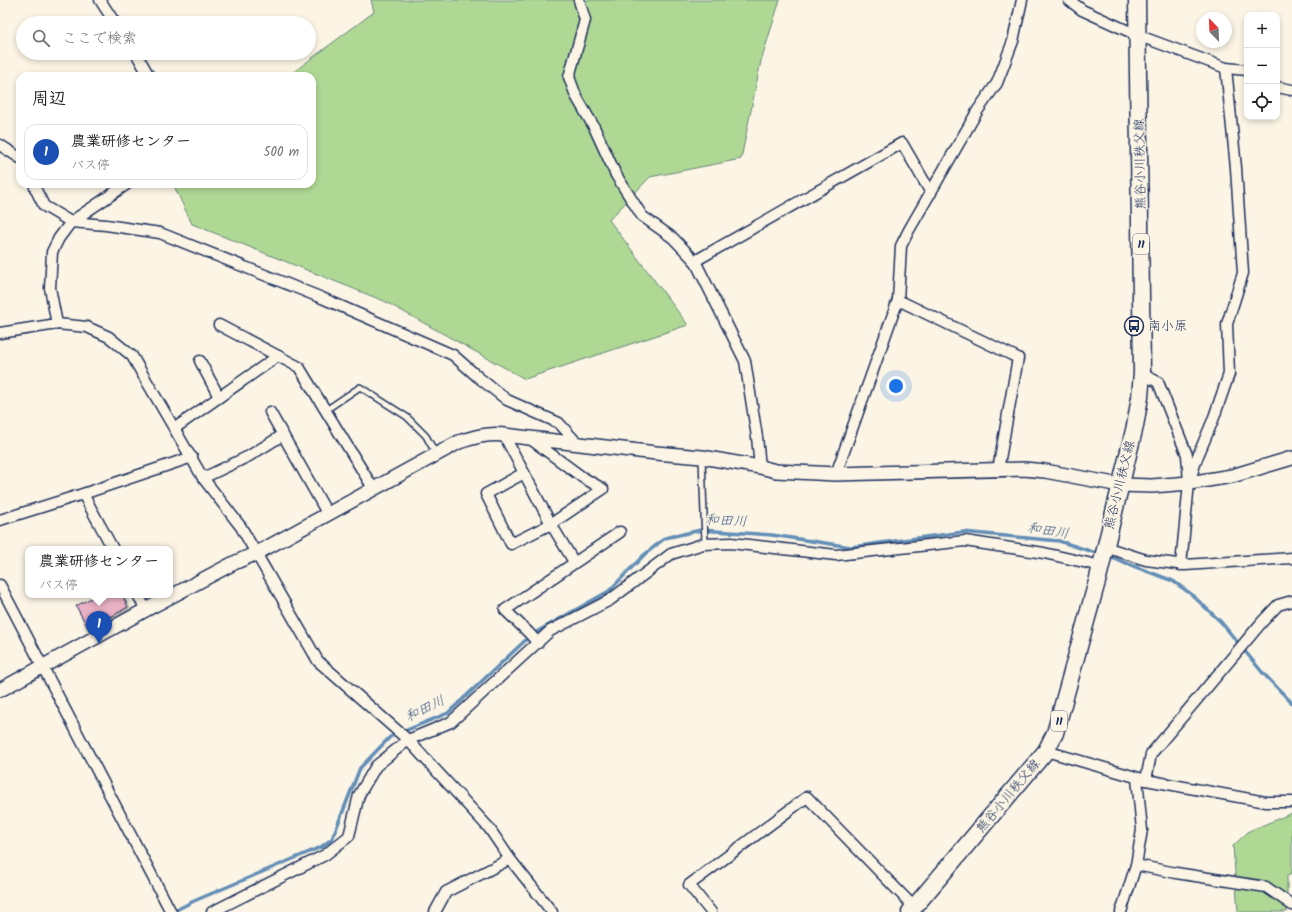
<!DOCTYPE html>
<html lang="ja">
<meta charset="utf-8">
<style>
body{margin:0;font-family:Kalam,"Klee One",sans-serif;background:#f2f2f2;color:#202124}
.controls{position:absolute;right:12px;top:12px;display:grid;overflow:hidden;border-radius:8px;box-shadow:0 2px 6px #0003}
.controls button{width:36px;height:36px;display:grid;place-items:center;padding:0;border:0;border-bottom:1px solid #e0e0e0;background:#fff;color:#202124;font:20px sans-serif}
.compass{position:absolute;left:1196px;top:12px;width:36px;height:36px;border-radius:50%;background:#fff;box-shadow:0 2px 6px #0003;rotate:337deg}
.you{position:absolute;left:896px;top:386px;width:14px;height:14px;margin:-10px;border:3px solid #fff;border-radius:50%;background:#1a73e8;box-shadow:0 0 0 6px #1a73e833}
.badge{display:grid;place-items:center;width:26px;height:26px;border-radius:50%;background:#1b2f5e;color:#fff;font-size:13px;font-weight:700}
.pin{position:absolute;translate:-50% -33px;filter:drop-shadow(0 1px 2px #0008)}
.pin::after{content:'';position:absolute;top:21px;width:14px;height:12px;background:inherit;clip-path:polygon(0 0,100% 0,50% 100%)}
.popup{position:absolute;left:25px;top:546px;width:148px;height:52px;box-sizing:border-box;display:grid;place-content:center;border-radius:8px;background:#fff;filter:drop-shadow(0 1px 3px #0005);font-size:13px;white-space:nowrap;color:#757577}
.popup b{font-size:15px;color:#202124}
.popup::after{content:'';position:absolute;left:50%;top:100%;margin-left:-8px;border:8px solid transparent;border-top-color:#fff}
.list{margin:0;padding:0;list-style:none}
h2{display:flex;justify-content:space-between;align-items:center;height:52px;margin:0;padding:0 16px;font-size:17px}
h2 small{font-size:13px;font-weight:400;color:#757577}
.list li{display:grid;grid-template-columns:26px 1fr auto;gap:12px;align-items:center;box-sizing:border-box;height:56px;margin:0 8px 8px;padding:0 8px;border:1px solid #e0e0e0;border-radius:12px}
.list b{display:block;font-size:15px;white-space:nowrap}
.list p{margin:0;font-size:13px;white-space:nowrap;color:#757577}
.list em{font-size:13px;font-style:normal;color:#757577}
.icon{flex:none;width:22px;height:22px;fill:none;stroke:currentColor;stroke-width:2;stroke-linecap:round;stroke-linejoin:round}
.map{position:relative;flex:none;width:1292px;height:912px;overflow:hidden}
.search{position:absolute;background:#fff;box-shadow:0 2px 6px #0003;left:16px;top:16px;width:300px;height:44px;display:flex;align-items:center;gap:10px;box-sizing:border-box;padding:0 14px;border-radius:22px;color:#757577;font-size:15px}
.panel{position:absolute;background:#fff;box-shadow:0 2px 6px #0003;left:16px;top:72px;width:300px;height:116px;border-radius:12px}
.map>svg:first-child{display:block}
</style>
<div class="map">
<svg width="1292" height="912" viewBox="0 0 1292 912">
<defs>
<filter id="shadow"><feDropShadow dx="3" dy="3" stdDeviation="1" flood-color="#0004"/></filter>
</defs>
<rect width="100%" height="100%" fill="#fcf5e5"/>
<filter id="ink" filterUnits="userSpaceOnUse"><feTurbulence type="fractalNoise" baseFrequency=".025" numOctaves="2"/><feDisplacementMap in="SourceGraphic" scale="8" xChannelSelector="R" yChannelSelector="G"/><feConvolveMatrix kernelMatrix="1 2 1 2 8 2 1 2 1" color-interpolation-filters="sRGB"/></filter>
<g filter="url(#ink)">
<g fill="#afd895" stroke="#65847a">
<polygon points="371,0 780,0 761,61 741,159 650,177 609,220 688,325 525,379 384,301 192,224 173,184 312,184 312,76 288,76 374,12"/>
<polygon points="1292,813 1292,873 1287,875 1287,912 1238,912 1233,846 1249,831"/>
</g>
<g fill="none" stroke-linecap="round" stroke-linejoin="round">
<g stroke="#628eb7" stroke-width="3.5">
<polyline points="1107,556 1173,581 1191,594 1221,622 1262,672 1292,703"/>
<polyline points="172,912 194,901 321,847 332,839 360,768 390,737 448,713 531,635 609,591 644,555 665,538 701,530 772,535 851,547 963,532 1059,541 1099,554"/>
</g>
</g>
<polygon fill="#eab1c5" stroke="#1b2f5e" filter="url(#shadow)" points="97,595 122,595 128,607 107,619 109,622 90,632 76,606"/>
<g fill="none" stroke-linecap="round" stroke-linejoin="round">
<g stroke="#1b2f5e" stroke-width="8">
<g id="service">
<polyline points="326,410 360,387 407,417 426,436 436,454"/>
<polyline points="702,458 705,543"/>
</g>
</g>
<g stroke="#1b2f5e" stroke-width="13">
<g id="minor">
<polyline points="100,0 115,23"/>
<polyline points="579,0 585,20 569,77 576,96 594,127 616,175 642,216 673,238 695,261 745,361 757,437 760,467"/>
<polyline points="1069,0 1082,10 1137,35 1226,68 1247,70"/>
<polyline points="136,53 149,76"/>
<polyline points="1277,87 1292,90"/>
<polyline points="0,145 20,158"/>
<polyline points="36,184 35,188 44,206 71,222 106,225 160,233 322,298 453,355 478,377 507,400 559,423 577,443"/>
<polyline points="695,261 902,143 931,193"/>
<polyline points="898,300 1018,358 998,470"/>
<polyline points="57,324 50,288 52,252 59,238 71,222 127,184"/>
<polyline points="219,325 278,356"/>
<polyline points="0,333 57,324 87,327 109,337 132,356 203,478 241,527 318,661 408,740 489,828 510,859 552,912"/>
<polyline points="200,361 219,397"/>
<polyline points="1142,374 1158,382 1187,455 1189,483 1181,565"/>
<polyline points="270,412 327,513"/>
<polyline points="175,428 278,356 299,367 373,488"/>
<polyline points="504,435 551,524 574,562"/>
<polyline points="524,473 486,494 511,544 551,524 603,489 582,477 529,438"/>
<polyline points="836,474 898,300 901,246 909,230 978,110 997,83 1013,41 1022,0"/>
<polyline points="203,478 249,456 283,435"/>
<polyline points="1189,483 1197,458 1213,420 1229,374 1227,324 1243,273 1236,168 1226,68"/>
<polyline points="83,494 113,549"/>
<polyline points="0,520 83,494 192,457"/>
<polyline points="1105,547 1146,560 1185,565 1292,558"/>
<polyline points="0,585 171,912"/>
<polyline points="138,595 146,610"/>
<polyline points="538,643 529,633 505,610 620,532"/>
<polyline points="1046,751 1146,780 1266,802 1292,802"/>
<polyline points="1146,780 1151,754 1262,622 1278,605 1292,601"/>
<polyline points="1136,865 1176,873 1266,887 1292,905"/>
<polyline points="212,912 325,855 349,836 359,795 376,766 408,740 451,722 550,631 610,600 671,554 703,544 731,543 836,555 965,541 1044,553 1101,566"/>
<polyline points="435,912 446,892 510,859"/>
<polyline points="711,912 689,885 807,797 914,907"/>
<polyline points="1121,912 1136,865 1142,830 1137,778"/>
</g>
</g>
<g stroke="#1b2f5e" stroke-width="16">
<path id="tertiary" d="M0,690L149,608L234,563L257,553L459,442C474,437 488,433 504,435L656,453L702,457L760,467L776,471L836,474L1024,469L1045,471L1120,485L1152,486L1189,483L1232,476L1292,458"/>
</g>
<g stroke="#1b2f5e" stroke-width="19">
<polyline id="primary" points="910,912 1046,751 1055,733 1098,578 1135,426 1140,397 1142,372 1137,0"/>
</g>
<use href="#service" stroke="#fcf5e5" stroke-width="5"/>
<use href="#minor" stroke="#fcf5e5" stroke-width="10"/>
<use href="#tertiary" stroke="#fcf5e5" stroke-width="13"/>
<use href="#primary" stroke="#fcf5e5" stroke-width="16"/>
</g>
</g>
<defs>
<g id="bus-ring" transform="scale(1)"><circle r="9.5" fill="#fcf5e5" stroke="#1b2f5e" stroke-width="1.5"/><path d="M-5-6H5V4H4V6H2V4H-2V6H-4V4H-5ZM-3.5-4V0h7V-4ZM-3.5 1.2v1.5H-2V1.2ZM2 1.2v1.5H3.5V1.2Z" fill="#1b2f5e"/></g>
</defs>
<g fill-rule="evenodd">
<use href="#bus-ring" x="1134" y="326"/>
</g>
<g text-anchor="middle" dominant-baseline="central" stroke-width="3" stroke-linejoin="round" paint-order="stroke">
<g fill="#fcf5e5" stroke="#5e6a86" stroke-width="1">
<rect x="1133" y="234" width="16" height="20" rx="3"/>
<rect x="1051" y="711" width="16" height="20" rx="3"/>
</g>
<g font-size="12" font-weight="bold" fill="#1b2f5e">
<text x="1141" y="244">11</text>
<text x="1059" y="721">11</text>
</g>
<g font-size="13" fill="#1b2f5e" stroke="#fcf5e5">
<text transform="translate(1140 164) rotate(-91)">熊谷小川秩父線</text>
<text transform="translate(1120 485) rotate(-76)">熊谷小川秩父線</text>
<text transform="translate(1008 796) rotate(-50)">熊谷小川秩父線</text>
</g>
<g font-size="13" fill="#1b2f5e" stroke="#fcf5e5" text-anchor="start">
<text x="1148" y="326">南小原</text>
</g>
<g font-size="14" font-style="italic" fill="#385783" stroke="#fcf5e5">
<text transform="translate(726 521) rotate(3)">和田川</text>
<text transform="translate(1048 531) rotate(9)">和田川</text>
<text transform="translate(425 709) rotate(-26)">和田川</text>
</g>
</g>
</svg>
<div class="controls">
<button>+</button>
<button>−</button>
<button><svg class="icon" aria-label="locate" viewBox="0 0 24 24"><circle cx="12" cy="12" r="6"/><path d="M12 2v4M12 18v4M2 12h4M18 12h4"/></svg></button>
</div>
<svg class="compass" viewBox="-18 -18 36 36"><path d="M0-13l5 13h-10z" fill="#e53935"/><path d="M0 13l5-13h-10z" fill="#757577"/></svg>
<div class="you"></div>
<div class="pin badge" style="left:99px;top:644px;background:#1a4fb4">1</div>
<div class="popup"><b>農業研修センター</b>バス停</div>
<div class="search"><svg class="icon" aria-label="search" viewBox="0 0 24 24"><circle cx="10" cy="10" r="6"/><path d="M15 15l6 6"/></svg>ここで検索</div>
<section class="panel">
<h2>周辺<small></small></h2>
<ul class="list">
<li><span class="badge" style="background:#1a4fb4">1</span><div><b>農業研修センター</b><p>バス停</p></div><em>500 m</em></li>
</ul>
</section>
</div>
